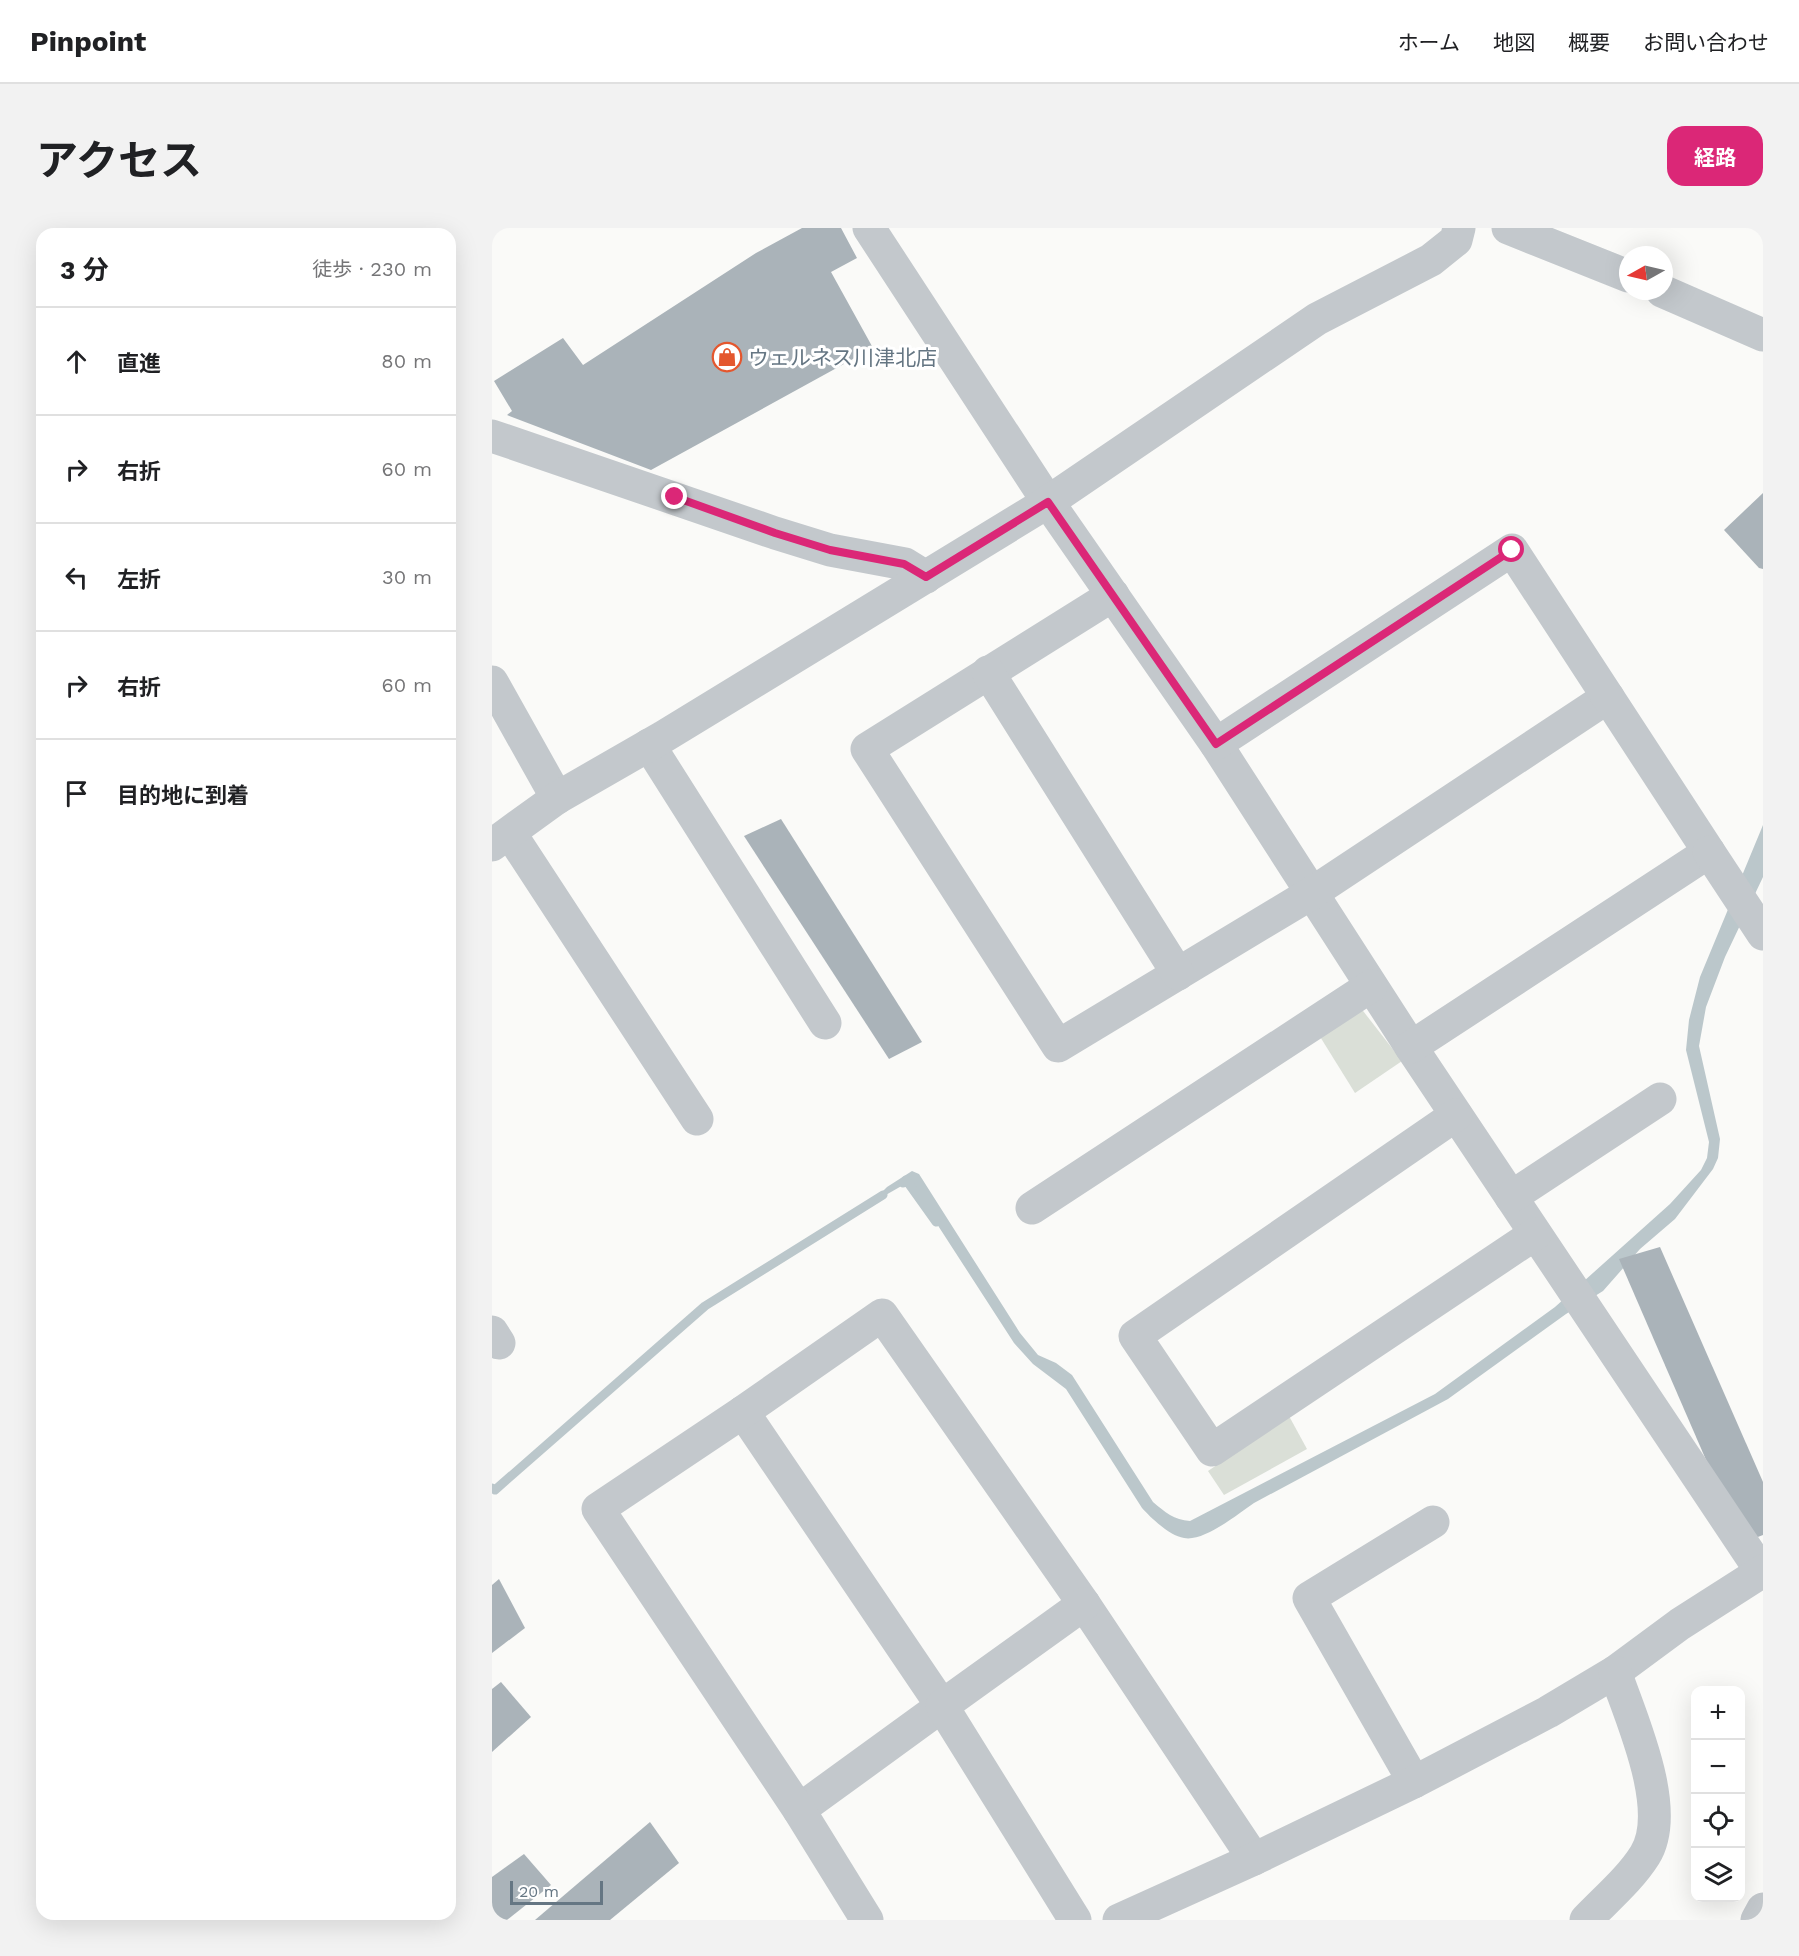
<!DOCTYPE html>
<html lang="ja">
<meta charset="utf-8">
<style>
body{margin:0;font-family:"Work Sans","Noto Sans JP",sans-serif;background:#f2f2f2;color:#202124}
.controls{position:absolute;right:18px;bottom:18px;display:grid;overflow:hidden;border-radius:12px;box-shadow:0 6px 24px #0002}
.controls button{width:54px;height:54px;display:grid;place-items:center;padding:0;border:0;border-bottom:2px solid #e0e0e0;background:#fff;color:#202124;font:30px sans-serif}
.compass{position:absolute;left:1127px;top:18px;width:54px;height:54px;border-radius:50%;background:#fff;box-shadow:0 6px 24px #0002;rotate:262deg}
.scale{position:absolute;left:18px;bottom:15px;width:93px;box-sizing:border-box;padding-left:6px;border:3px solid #657683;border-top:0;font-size:16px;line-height:21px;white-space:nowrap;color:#657683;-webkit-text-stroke:4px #fff;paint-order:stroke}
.stop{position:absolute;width:18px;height:18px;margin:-14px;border:4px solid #db2777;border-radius:50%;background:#fff}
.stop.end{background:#db2777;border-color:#fff;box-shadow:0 2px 6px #0008}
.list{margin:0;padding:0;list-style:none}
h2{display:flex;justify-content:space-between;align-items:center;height:78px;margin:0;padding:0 24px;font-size:26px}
h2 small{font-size:20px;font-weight:400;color:#757577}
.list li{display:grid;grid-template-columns:39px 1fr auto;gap:18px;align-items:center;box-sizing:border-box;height:108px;padding:0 24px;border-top:2px solid #e0e0e0}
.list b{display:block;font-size:22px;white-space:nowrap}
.list em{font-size:20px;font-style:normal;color:#757577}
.icon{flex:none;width:33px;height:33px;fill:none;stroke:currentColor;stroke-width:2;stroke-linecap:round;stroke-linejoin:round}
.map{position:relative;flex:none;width:1271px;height:1692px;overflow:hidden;border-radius:18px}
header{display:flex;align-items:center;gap:36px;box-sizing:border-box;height:84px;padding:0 30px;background:#fff;border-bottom:2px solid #e0e0e0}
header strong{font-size:28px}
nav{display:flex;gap:33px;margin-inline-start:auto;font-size:21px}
.intro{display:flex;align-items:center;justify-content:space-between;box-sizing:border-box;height:144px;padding:0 36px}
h1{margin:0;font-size:42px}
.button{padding:15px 27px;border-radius:18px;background:#db2777;color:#fff;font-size:21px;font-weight:700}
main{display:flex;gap:36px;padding:0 36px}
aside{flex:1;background:#fff;border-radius:18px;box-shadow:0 6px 24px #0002}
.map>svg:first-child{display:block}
</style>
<header>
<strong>Pinpoint</strong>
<nav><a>ホーム</a><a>地図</a><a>概要</a><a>お問い合わせ</a></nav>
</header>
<div class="intro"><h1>アクセス</h1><a class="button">経路</a></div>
<main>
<aside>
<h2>3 分<small>徒歩 · 230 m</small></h2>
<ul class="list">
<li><svg class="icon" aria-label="ahead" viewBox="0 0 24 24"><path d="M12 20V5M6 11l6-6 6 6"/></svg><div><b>直進</b></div><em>80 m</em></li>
<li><svg class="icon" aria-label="right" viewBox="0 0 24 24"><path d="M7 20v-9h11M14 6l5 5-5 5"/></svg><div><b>右折</b></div><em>60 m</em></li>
<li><svg class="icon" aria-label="left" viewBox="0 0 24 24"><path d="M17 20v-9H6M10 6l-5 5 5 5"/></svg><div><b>左折</b></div><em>30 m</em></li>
<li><svg class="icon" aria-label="right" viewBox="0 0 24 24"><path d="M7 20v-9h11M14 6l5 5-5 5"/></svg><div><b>右折</b></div><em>60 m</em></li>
<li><svg class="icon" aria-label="arrive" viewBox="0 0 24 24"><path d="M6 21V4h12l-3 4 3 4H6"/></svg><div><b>目的地に到着</b></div></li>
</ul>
</aside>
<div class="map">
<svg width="1271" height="1692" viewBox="0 0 1271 1692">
<rect width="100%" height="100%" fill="#fafaf8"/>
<g fill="#dadfd7">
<polygon points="868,779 910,833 863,865 827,807"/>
<polygon points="797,1188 815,1221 732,1267 716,1243"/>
</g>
<path fill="#bbc7cb" d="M1271,597V649L1233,729L1214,779L1207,818L1228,911L1226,930L1221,941L1183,991L1148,1021L1111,1063L1074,1086L956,1171L762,1275C746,1286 712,1314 692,1310C678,1308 659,1290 650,1280L574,1161L541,1136L522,1115L421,959L413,956L378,976L395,959L420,943L427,946L528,1105L546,1127L564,1135L580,1147L661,1274C673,1284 682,1292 698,1293L943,1166L1063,1079L1178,976L1209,942L1215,930L1217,914L1194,822L1197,792L1208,749Z"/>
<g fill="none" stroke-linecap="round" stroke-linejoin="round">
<g stroke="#bbc7cb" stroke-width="9">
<polyline points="411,955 414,952 444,994"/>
<polyline points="0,1260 3,1262 213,1078 391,967"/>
</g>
</g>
<g fill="#aab3b9">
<polygon points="310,0 349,0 365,30 339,44 381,120 159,242 15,187 20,183 2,153 71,110 91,137 264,25"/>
<polygon points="1271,265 1271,341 1267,340 1232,302"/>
<polygon points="289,591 430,814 397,831 252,608"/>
<polygon points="1168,1019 1271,1254 1271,1307 1250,1315 1127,1031"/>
<polygon points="7,1351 33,1400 0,1425 0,1357"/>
<polygon points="9,1454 39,1489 0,1524 0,1461"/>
<polygon points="158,1594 187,1635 118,1692 43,1692"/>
<polygon points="32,1626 59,1657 15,1692 0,1692 0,1649"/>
</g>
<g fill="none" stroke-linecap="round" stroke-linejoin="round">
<g stroke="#c3c8cc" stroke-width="33">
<polyline points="377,0 556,274 724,516 919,819 1269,1343"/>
<polyline points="1016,0 1136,48"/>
<polyline points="1170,63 1271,107"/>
<polyline points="0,208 283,305 338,322 413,336 434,349"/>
<polyline points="621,367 375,521 566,818 820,665 1116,469"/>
<polyline points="496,444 686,746"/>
<polyline points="0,454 65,570"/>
<polyline points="724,516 1020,322 1217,624 919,819"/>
<polyline points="157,517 333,795"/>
<polyline points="18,605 205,891"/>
<polyline points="0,617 65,570 171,509 556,274 825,91 939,32 964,12 967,0"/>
<polyline points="1217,624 1271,706"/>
<polyline points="964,887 643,1108 720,1222 1043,1006"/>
<polyline points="1019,969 1168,871"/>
<polyline points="540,980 879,758"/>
<polyline points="0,1104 7,1115"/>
<polyline points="251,1184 450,1478 307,1582"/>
<polyline points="922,1554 817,1370 941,1294"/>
<polyline points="375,1692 307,1582 106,1281 251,1184 390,1087 592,1376 762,1631"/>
<polyline points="583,1692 450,1478 592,1376"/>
<polyline points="627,1692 762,1631 922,1554 1056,1484 1123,1444 1188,1396 1271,1343"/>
<path d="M1094,1692C1114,1671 1138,1651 1153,1627C1181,1582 1139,1490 1123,1444"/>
<polyline points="1265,1692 1271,1681"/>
</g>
</g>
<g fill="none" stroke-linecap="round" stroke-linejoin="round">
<polyline stroke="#db2777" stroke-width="8" points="183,269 283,305 338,322 412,336 434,349 556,274 724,516 1020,322"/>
</g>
<defs>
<g id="shop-ring" transform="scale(1.5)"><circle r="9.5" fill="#fff" stroke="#e4572e" stroke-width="1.5"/><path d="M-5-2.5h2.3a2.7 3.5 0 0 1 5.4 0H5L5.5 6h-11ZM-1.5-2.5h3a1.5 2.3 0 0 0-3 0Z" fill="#e4572e"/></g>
</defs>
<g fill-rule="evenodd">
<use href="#shop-ring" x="235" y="129"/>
</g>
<g text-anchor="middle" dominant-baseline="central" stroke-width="6" stroke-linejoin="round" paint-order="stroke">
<g font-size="21" fill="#657683" stroke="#fff" text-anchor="start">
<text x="256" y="129">ウェルネス川津北店</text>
</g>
</g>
</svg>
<div class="controls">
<button>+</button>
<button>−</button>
<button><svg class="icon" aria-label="locate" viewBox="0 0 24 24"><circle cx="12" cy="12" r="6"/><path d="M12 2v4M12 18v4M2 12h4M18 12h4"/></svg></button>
<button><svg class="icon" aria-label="layers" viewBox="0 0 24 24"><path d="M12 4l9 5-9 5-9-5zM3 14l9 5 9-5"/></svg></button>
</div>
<svg class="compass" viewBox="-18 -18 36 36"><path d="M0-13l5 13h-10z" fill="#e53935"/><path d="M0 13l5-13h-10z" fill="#757577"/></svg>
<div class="scale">20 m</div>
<div class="stop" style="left:1020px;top:322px"></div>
<div class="stop end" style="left:183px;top:269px"></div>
</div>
</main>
